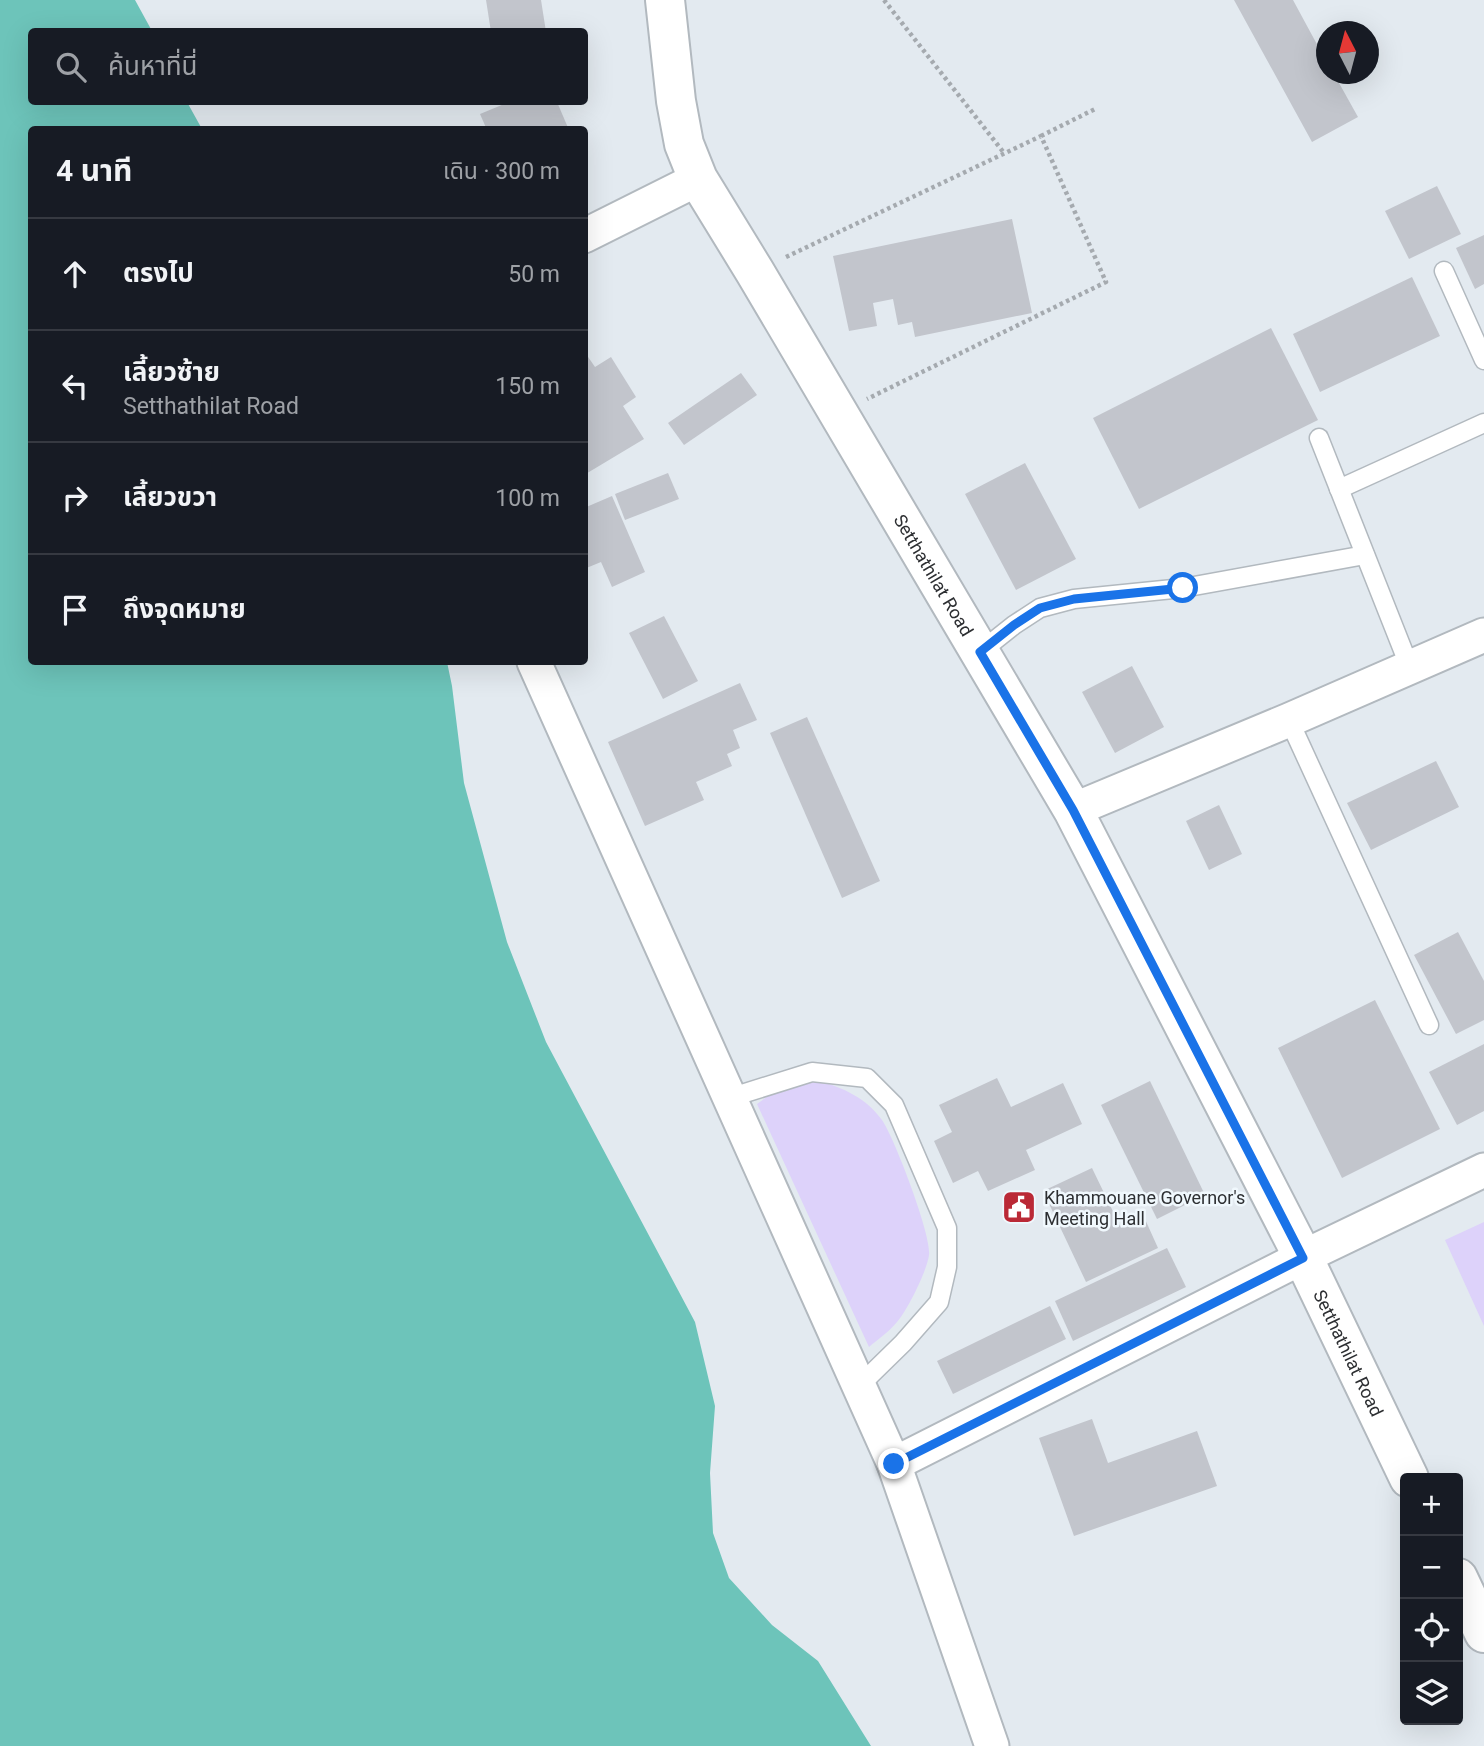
<!DOCTYPE html>
<html lang="th">
<meta charset="utf-8">
<style>
body{margin:0;font-family:Roboto,"Noto Sans Thai",sans-serif;background:#20242c;color:#f1f3f6}
.controls{position:absolute;right:21px;bottom:21px;display:grid;overflow:hidden;border-radius:7px;box-shadow:0 7px 28px #0002}
.controls button{width:63px;height:63px;display:grid;place-items:center;padding:0;border:0;border-bottom:2px solid #363941;background:#171b24;color:#f1f3f6;font:35px sans-serif}
.compass{position:absolute;left:1316px;top:21px;width:63px;height:63px;border-radius:50%;background:#171b24;box-shadow:0 7px 28px #0002;rotate:354deg}
.stop{position:absolute;width:21px;height:21px;margin:-16px;border:5px solid #1a73e8;border-radius:50%;background:#fff}
.stop.end{background:#1a73e8;border-color:#fff;box-shadow:0 2px 7px #0008}
.list{margin:0;padding:0;list-style:none}
h2{display:flex;justify-content:space-between;align-items:center;height:91px;margin:0;padding:0 28px;font-size:30px}
h2 small{font-size:23px;font-weight:400;color:#9ea1a6}
.list li{display:grid;grid-template-columns:46px 1fr auto;gap:21px;align-items:center;box-sizing:border-box;height:112px;padding:0 28px;border-top:2px solid #363941}
.list b{display:block;font-size:26px;white-space:nowrap}
.list p{margin:0;font-size:23px;white-space:nowrap;color:#9ea1a6}
.list em{font-size:23px;font-style:normal;color:#9ea1a6}
.icon{flex:none;width:38px;height:38px;fill:none;stroke:currentColor;stroke-width:2;stroke-linecap:round;stroke-linejoin:round}
.map{position:relative;flex:none;width:1484px;height:1746px;overflow:hidden}
.search{position:absolute;background:#171b24;box-shadow:0 7px 28px #0002;left:28px;top:28px;width:560px;height:77px;display:flex;align-items:center;gap:18px;box-sizing:border-box;padding:0 24px;border-radius:7px;color:#9ea1a6;font-size:26px}
.panel{position:absolute;background:#171b24;box-shadow:0 7px 28px #0002;left:28px;top:126px;width:560px;height:539px;border-radius:7px}
.map>svg:first-child{display:block}
</style>
<div class="map">
<svg width="1484" height="1746" viewBox="0 0 1484 1746">
<rect width="100%" height="100%" fill="#e3eaf0"/>
<g fill="#ddd2fa">
<path d="M819,1081C844,1088 866,1098 882,1120C894,1137 932,1236 929,1255C927,1271 907,1311 897,1322C889,1332 878,1339 869,1347L757,1104L779,1088Z"/>
<polygon points="1484,1222 1484,1326 1445,1240"/>
</g>
<polygon fill="#6dc4ba" points="0,0 135,0 152,31 32,32 32,102 187,102 202,129 32,130 32,662 447,662 452,686 464,783 507,942 546,1042 695,1322 715,1406 710,1473 713,1533 729,1578 772,1625 818,1661 871,1746 0,1746"/>
<g fill="#c2c5cc">
<polygon points="486,0 541,0 546,32 491,32"/>
<polygon points="1234,0 1293,0 1326,61 1326,74 1334,74 1358,117 1312,142"/>
<polygon points="509,102 557,102 569,130 487,130 480,114"/>
<polygon points="1437,186 1461,234 1409,259 1385,211"/>
<polygon points="1012,219 1032,313 915,337 912,322 898,325 893,299 873,303 877,326 849,331 833,256"/>
<polygon points="1484,235 1484,284 1475,289 1456,248"/>
<polygon points="1412,277 1440,336 1320,392 1293,334"/>
<polygon points="1271,328 1318,420 1139,509 1093,418"/>
<polygon points="584,351 595,367 611,357 636,397 623,406 644,439 584,475"/>
<polygon points="741,373 757,395 684,445 668,423"/>
<polygon points="1025,463 1076,559 1016,590 965,494"/>
<polygon points="668,473 679,499 625,520 615,494"/>
<polygon points="612,496 645,572 612,587 601,562 584,569 584,508"/>
<polygon points="664,616 698,681 663,699 629,633"/>
<polygon points="1132,666 1164,727 1115,753 1082,692"/>
<polygon points="740,683 757,720 733,730 740,748 727,754 732,766 696,782 704,800 645,826 608,742"/>
<polygon points="807,717 880,881 842,898 770,733"/>
<polygon points="1436,761 1459,807 1371,850 1347,803"/>
<polygon points="1219,805 1242,854 1209,870 1186,821"/>
<polygon points="1458,932 1484,981 1484,1020 1456,1034 1414,955"/>
<polygon points="1375,1000 1440,1129 1342,1178 1278,1048"/>
<polygon points="1484,1044 1484,1111 1457,1125 1429,1072"/>
<polygon points="997,1078 1011,1107 1063,1083 1082,1124 1026,1150 1035,1170 988,1191 978,1171 953,1183 934,1141 952,1132 939,1105"/>
<polygon points="1150,1081 1205,1195 1157,1219 1101,1105"/>
<polygon points="1092,1168 1121,1228 1144,1217 1158,1248 1086,1282 1043,1191"/>
<polygon points="1167,1248 1186,1287 1073,1341 1055,1301"/>
<polygon points="1050,1306 1066,1339 953,1394 937,1361"/>
<polygon points="1092,1419 1108,1463 1197,1431 1217,1486 1074,1536 1039,1438"/>
</g>
<g fill="none" stroke-linecap="round" stroke-linejoin="round">
<g stroke="#b2b9bf" stroke-width="21">
<g id="lane">
<polyline points="1444,271 1484,360"/>
<polyline points="1319,438 1410,668"/>
<polyline points="1339,489 1484,423"/>
<polyline points="980,652 1014,625 1040,608 1074,599 1183,588 1365,555"/>
<polyline points="1289,720 1429,1025"/>
<polyline points="729,1098 812,1072 867,1078 894,1105 947,1228 947,1267 939,1302 903,1343 859,1386"/>
</g>
</g>
<g stroke="#b2b9bf" stroke-width="37">
<g id="street">
<polyline points="584,236 698,179"/>
<polyline points="534,662 894,1464 992,1746"/>
<polyline points="1073,810 1289,720 1484,635"/>
<polyline points="894,1464 1303,1257 1484,1170"/>
</g>
</g>
<g stroke="#b2b9bf" stroke-width="42">
<g id="secondary">
<path id="s1" d="M665,0L676,101L684,144L698,179L755,272L1073,810L1303,1257L1409,1478"/>
<polyline points="1458,1578 1484,1633"/>
</g>
</g>
<g stroke="#a5aaaf" stroke-width="4.5" stroke-dasharray="3.5 3.5" stroke-linecap="butt">
<polyline points="884,0 1004,153"/>
<polyline points="1041,136 1095,109"/>
<polyline points="786,257 1041,136 1106,282 867,399"/>
</g>
<use href="#lane" stroke="#fff" stroke-width="18"/>
<use href="#street" stroke="#fff" stroke-width="33"/>
<use href="#secondary" stroke="#fff" stroke-width="38"/>
</g>
<g fill="none" stroke-linecap="round" stroke-linejoin="round">
<polyline stroke="#1a73e8" stroke-width="9" points="894,1464 1303,1258 1073,810 980,652 1014,625 1040,608 1074,599 1183,588"/>
</g>
<defs>
<g id="civic-square" transform="scale(1.75)"><rect x="-9" y="-9" width="18" height="18" rx="4" fill="#ba2936" stroke="#f0f8fd"/><path d="M-.6-6.5H3V-4.5H.6V-3L4-1V1h2V6H-6V1h2V-1L-.6-3ZM-1.2 2.5V6h2.4V2.5Z" fill="#fff"/></g>
</defs>
<g fill-rule="evenodd">
<use href="#civic-square" x="1019" y="1207"/>
</g>
<g text-anchor="middle" dominant-baseline="central" stroke-width="5" stroke-linejoin="round" paint-order="stroke">
<g font-size="18" fill="#2d2f32" stroke="#f0f8fd">
<text stroke="none"><textPath href="#s1" startOffset="644">Setthathilat Road</textPath></text>
<text stroke="none"><textPath href="#s1" startOffset="1526">Setthathilat Road</textPath></text>
</g>
<g font-size="18" fill="#2d2f32" stroke="#f0f8fd" text-anchor="start">
<text x="1044" y="1197">Khammouane Governor's<tspan x="1044" dy="21">Meeting Hall</tspan></text>
</g>
</g>
</svg>
<div class="controls">
<button>+</button>
<button>−</button>
<button><svg class="icon" aria-label="locate" viewBox="0 0 24 24"><circle cx="12" cy="12" r="6"/><path d="M12 2v4M12 18v4M2 12h4M18 12h4"/></svg></button>
<button><svg class="icon" aria-label="layers" viewBox="0 0 24 24"><path d="M12 4l9 5-9 5-9-5zM3 14l9 5 9-5"/></svg></button>
</div>
<svg class="compass" viewBox="-18 -18 36 36"><path d="M0-13l5 13h-10z" fill="#e53935"/><path d="M0 13l5-13h-10z" fill="#9ea1a6"/></svg>
<div class="stop" style="left:1183px;top:588px"></div>
<div class="stop end" style="left:894px;top:1464px"></div>
<div class="search"><svg class="icon" aria-label="search" viewBox="0 0 24 24"><circle cx="10" cy="10" r="6"/><path d="M15 15l6 6"/></svg>ค้นหาที่นี่</div>
<section class="panel">
<h2>4 นาที<small>เดิน · 300 m</small></h2>
<ul class="list">
<li><svg class="icon" aria-label="ahead" viewBox="0 0 24 24"><path d="M12 20V5M6 11l6-6 6 6"/></svg><div><b>ตรงไป</b></div><em>50 m</em></li>
<li><svg class="icon" aria-label="left" viewBox="0 0 24 24"><path d="M17 20v-9H6M10 6l-5 5 5 5"/></svg><div><b>เลี้ยวซ้าย</b><p>Setthathilat Road</p></div><em>150 m</em></li>
<li><svg class="icon" aria-label="right" viewBox="0 0 24 24"><path d="M7 20v-9h11M14 6l5 5-5 5"/></svg><div><b>เลี้ยวขวา</b></div><em>100 m</em></li>
<li><svg class="icon" aria-label="arrive" viewBox="0 0 24 24"><path d="M6 21V4h12l-3 4 3 4H6"/></svg><div><b>ถึงจุดหมาย</b></div></li>
</ul>
</section>
</div>
